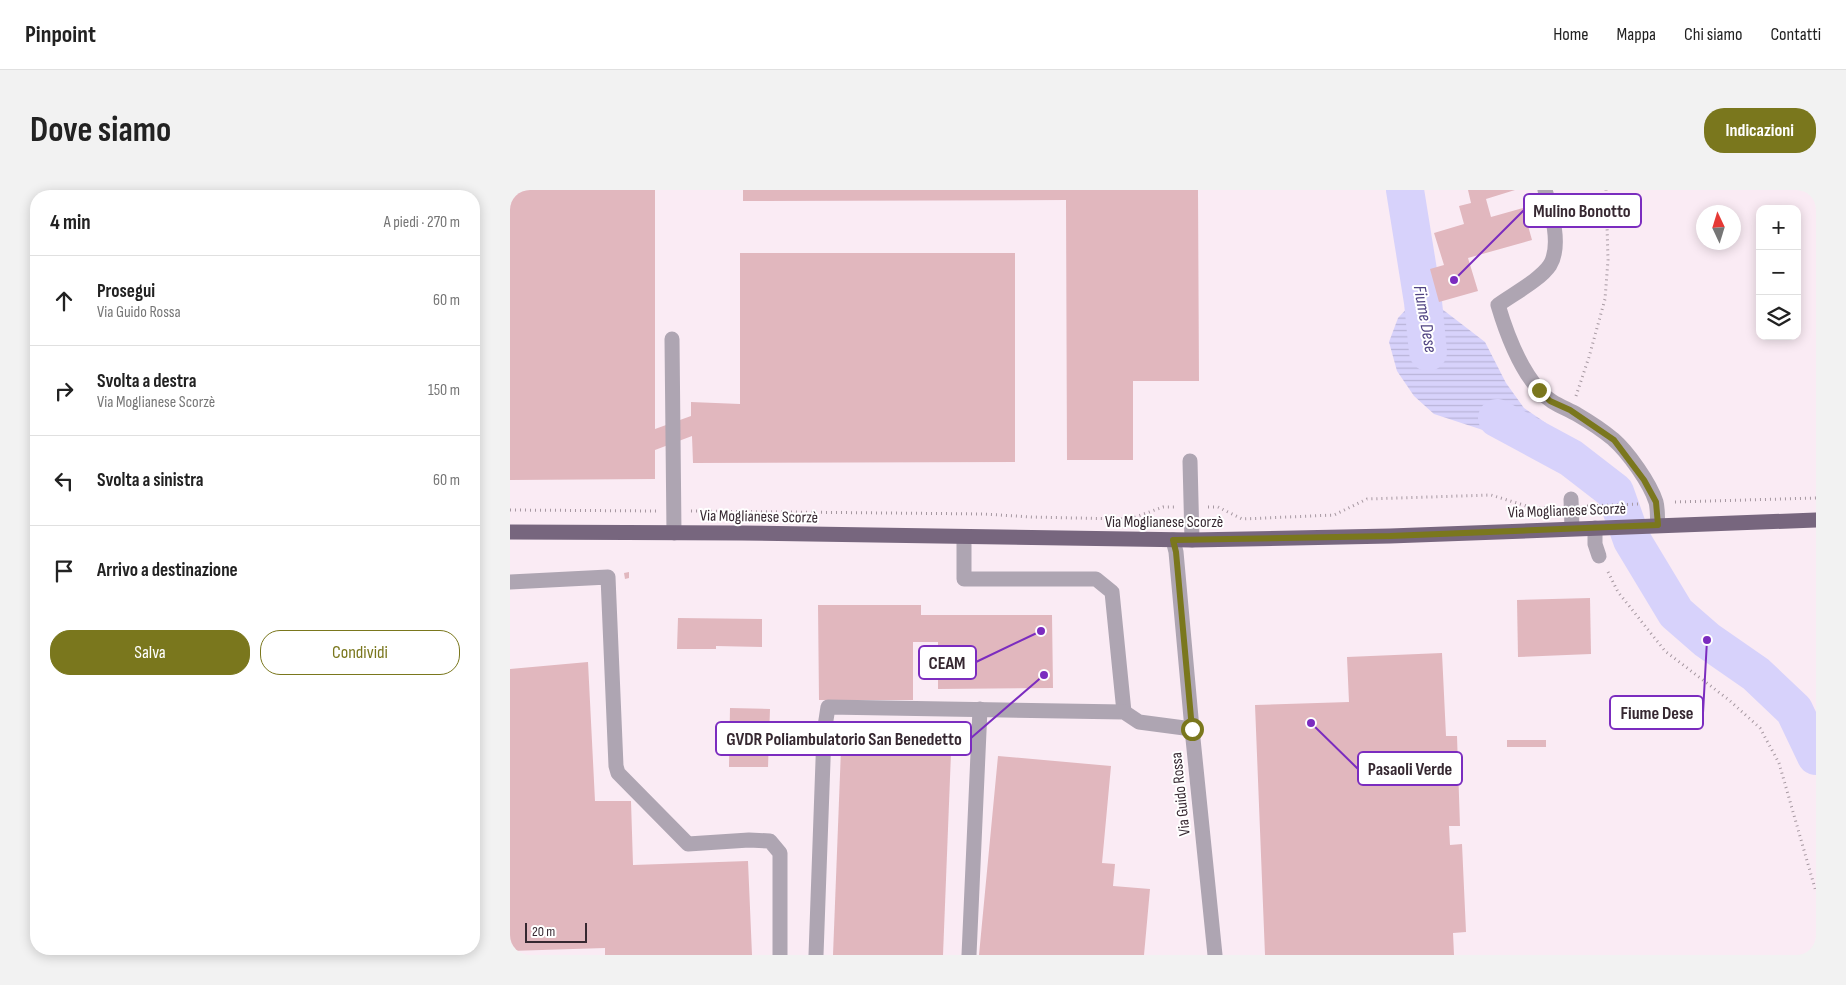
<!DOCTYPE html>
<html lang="it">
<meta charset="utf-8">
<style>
body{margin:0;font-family:"Sofia Sans Condensed",sans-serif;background:#f2f2f2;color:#222}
.controls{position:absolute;right:15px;top:15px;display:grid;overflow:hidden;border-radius:10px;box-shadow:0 2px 12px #0003}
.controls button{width:45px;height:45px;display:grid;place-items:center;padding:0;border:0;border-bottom:1px solid #e0e0e0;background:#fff;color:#222;font:25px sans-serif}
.compass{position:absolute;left:1186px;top:15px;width:45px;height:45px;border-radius:50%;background:#fff;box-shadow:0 2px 12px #0003;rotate:356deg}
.scale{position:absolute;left:15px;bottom:12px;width:62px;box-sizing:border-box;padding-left:5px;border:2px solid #362831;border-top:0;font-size:14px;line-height:18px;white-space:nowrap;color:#362831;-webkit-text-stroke:4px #fff;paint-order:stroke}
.stop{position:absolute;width:15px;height:15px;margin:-11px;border:4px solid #7a771d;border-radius:50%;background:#fff}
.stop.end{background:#7a771d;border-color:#fff;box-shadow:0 1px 5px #0008}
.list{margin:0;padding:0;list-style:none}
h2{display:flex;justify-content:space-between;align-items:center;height:65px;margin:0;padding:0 20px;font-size:21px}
h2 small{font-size:16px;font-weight:400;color:#767676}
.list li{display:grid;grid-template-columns:32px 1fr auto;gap:15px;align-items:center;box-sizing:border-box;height:90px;padding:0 20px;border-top:1px solid #e0e0e0}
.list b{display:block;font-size:19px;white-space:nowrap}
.list p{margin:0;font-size:16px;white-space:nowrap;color:#767676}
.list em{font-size:16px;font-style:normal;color:#767676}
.actions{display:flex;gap:10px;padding:15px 20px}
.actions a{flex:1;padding:11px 0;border:1px solid #7a771d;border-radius:20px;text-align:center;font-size:18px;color:#7a771d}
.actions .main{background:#7a771d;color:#fff}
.icon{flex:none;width:28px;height:28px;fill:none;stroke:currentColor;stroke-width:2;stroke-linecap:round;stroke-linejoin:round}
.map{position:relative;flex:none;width:1306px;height:765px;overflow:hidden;border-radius:20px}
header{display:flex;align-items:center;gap:30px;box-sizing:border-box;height:70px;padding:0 25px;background:#fff;border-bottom:1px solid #e0e0e0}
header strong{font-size:24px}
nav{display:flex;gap:28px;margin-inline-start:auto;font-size:18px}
.intro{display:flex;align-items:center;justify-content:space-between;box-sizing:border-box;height:120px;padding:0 30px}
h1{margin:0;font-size:35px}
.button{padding:12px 22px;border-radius:20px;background:#7a771d;color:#fff;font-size:18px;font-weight:700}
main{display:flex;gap:30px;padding:0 30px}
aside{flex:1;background:#fff;border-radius:20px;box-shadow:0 2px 12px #0003}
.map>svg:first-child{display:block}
</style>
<header>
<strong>Pinpoint</strong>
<nav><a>Home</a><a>Mappa</a><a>Chi siamo</a><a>Contatti</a></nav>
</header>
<div class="intro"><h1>Dove siamo</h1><a class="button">Indicazioni</a></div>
<main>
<aside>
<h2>4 min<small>A piedi · 270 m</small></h2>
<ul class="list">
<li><svg class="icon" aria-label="ahead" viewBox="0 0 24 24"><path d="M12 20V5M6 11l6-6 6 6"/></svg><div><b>Prosegui</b><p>Via Guido Rossa</p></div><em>60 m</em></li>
<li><svg class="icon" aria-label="right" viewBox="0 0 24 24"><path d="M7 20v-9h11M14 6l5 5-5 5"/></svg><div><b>Svolta a destra</b><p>Via Moglianese Scorzè</p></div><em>150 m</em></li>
<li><svg class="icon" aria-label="left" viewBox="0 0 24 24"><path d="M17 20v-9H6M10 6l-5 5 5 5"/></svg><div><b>Svolta a sinistra</b></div><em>60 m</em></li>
<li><svg class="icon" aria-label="arrive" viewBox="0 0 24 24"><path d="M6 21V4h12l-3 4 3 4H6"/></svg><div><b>Arrivo a destinazione</b></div></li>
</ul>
<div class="actions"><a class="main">Salva</a><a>Condividi</a></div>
</aside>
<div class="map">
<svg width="1306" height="765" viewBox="0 0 1306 765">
<defs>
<pattern id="water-rules" width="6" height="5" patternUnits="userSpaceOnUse" patternTransform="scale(1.25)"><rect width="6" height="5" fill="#d7d2fb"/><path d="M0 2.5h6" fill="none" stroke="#b9b4d8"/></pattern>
</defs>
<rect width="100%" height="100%" fill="#faebf4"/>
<polygon fill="url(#water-rules)" points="927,108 932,119 975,152 996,193 1014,218 1036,233 1028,262 979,242 924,224 904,206 887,181 879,152 888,128 901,114"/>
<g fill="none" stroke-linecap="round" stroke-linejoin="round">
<g stroke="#d7d2fb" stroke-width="38">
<polyline points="895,0 913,112 918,162"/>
<polyline points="987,228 1061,268 1105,302 1122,350 1166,423 1197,450 1246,484 1284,520 1306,566"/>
</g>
</g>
<g fill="#e1b7be">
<polygon points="0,0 145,0 145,239 181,226 181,212 230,214 230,63 505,63 505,272 183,273 182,246 145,260 145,289 0,290"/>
<polygon points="233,0 688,0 689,191 623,191 623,270 557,270 556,10 233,11"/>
<polygon points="958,0 1005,0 976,9 981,27 1013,18 1022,50 958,68 968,101 929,112 920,79 934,75 924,43 954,34 949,16 961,13"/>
<polygon points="119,382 119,388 115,389 114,383"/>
<polygon points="1080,408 1081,464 1008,467 1007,410"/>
<polygon points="308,415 411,415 411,425 542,425 543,498 428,499 428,452 403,452 403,510 309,510"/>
<polygon points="168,428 252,429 252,457 206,456 206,459 167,459"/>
<polygon points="932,463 936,546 947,546 950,636 939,636 940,655 952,654 956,742 943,743 944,765 755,765 745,515 839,512 837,467"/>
<polygon points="78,472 85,611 121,611 123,675 238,671 242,765 95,765 95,758 0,761 0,479"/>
<polygon points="220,518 260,519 258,577 219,577"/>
<rect x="997" y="550" width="39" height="7"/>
<polygon points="331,559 441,563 433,765 323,765"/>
<polygon points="488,566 601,576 592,673 605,674 603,696 640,699 634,765 469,765"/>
</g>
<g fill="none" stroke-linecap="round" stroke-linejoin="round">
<g stroke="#a698a1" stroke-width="3" stroke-dasharray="1 4" stroke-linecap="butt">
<polyline points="1066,206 1079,167 1095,109 1098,70 1096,0"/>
<polyline points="1165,312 1306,308"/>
<polyline points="1077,316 1128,314"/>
<polyline points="698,317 708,317 732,329 824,325 857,309 981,305 1023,318 1043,317"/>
<polyline points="0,320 147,321"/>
<polyline points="181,321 474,324 521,327 612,329"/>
<polyline points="620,329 653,317 664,317"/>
<polyline points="1098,382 1108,402 1155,461 1219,510 1250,538 1269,573 1306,702"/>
</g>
<g stroke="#aea5b2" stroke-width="15">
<path d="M1035,0C1041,20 1052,55 1040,75C1030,90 1003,104 988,115C996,142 1010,179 1030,201C1040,213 1054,217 1068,225C1080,232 1092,240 1103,249C1118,262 1140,293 1146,312C1148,319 1147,328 1148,335"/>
<polyline points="162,149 164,343"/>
<polyline points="680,271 682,350"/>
<polyline points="1061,309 1062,338"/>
<polyline points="1085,338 1085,354 1089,366"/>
<polyline points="454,347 454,389 586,389 602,402 614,522"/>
<polyline points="663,350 666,362 682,539 705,765"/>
<polyline points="0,392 98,387 106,576 108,583 178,654 239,650 260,651 270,663 270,765"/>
<polyline points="306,765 314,543 318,517 614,522 629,532 682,539"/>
<polyline points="459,765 470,519"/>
</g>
<polyline stroke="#77667e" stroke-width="15" points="0,342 232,343 682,350 880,346 1306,330"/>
</g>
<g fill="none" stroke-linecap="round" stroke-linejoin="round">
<polyline stroke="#7a771d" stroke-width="6" points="682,539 666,362 663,350 880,346 1148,335 1146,312 1134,290 1104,250 1060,220 1040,211 1029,200"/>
</g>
<g text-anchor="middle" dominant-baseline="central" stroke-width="4" stroke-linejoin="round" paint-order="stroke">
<g font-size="16" fill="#362831" stroke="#fff">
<text transform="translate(1057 321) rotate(-2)">Via Moglianese Scorzè</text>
<text transform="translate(249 327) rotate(1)">Via Moglianese Scorzè</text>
<text x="654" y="332">Via Moglianese Scorzè</text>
<text transform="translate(671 604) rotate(-96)">Via Guido Rossa</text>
</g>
<g font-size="18" font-style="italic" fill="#504482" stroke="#fff">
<text transform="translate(915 129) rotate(80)">Fiume Dese</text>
</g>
</g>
<path fill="none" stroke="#7b2cbf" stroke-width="2" d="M944 90L1014 20M531 441L466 472M1197 450L1193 523M534 485L461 548M801 533L848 579"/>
<g fill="#7b2cbf" stroke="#fff" stroke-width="2">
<circle cx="944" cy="90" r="5"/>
<circle cx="531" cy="441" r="5"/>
<circle cx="1197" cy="450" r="5"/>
<circle cx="534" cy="485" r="5"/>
<circle cx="801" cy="533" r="5"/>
</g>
<g fill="#fff" stroke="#7b2cbf" stroke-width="2">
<rect x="1014" y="4" width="117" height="33" rx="5"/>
<rect x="409" y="456" width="57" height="33" rx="5"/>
<rect x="1100" y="506" width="93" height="33" rx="5"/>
<rect x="206" y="532" width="255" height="33" rx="5"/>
<rect x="848" y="562" width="104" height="33" rx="5"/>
</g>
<g font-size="18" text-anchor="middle" font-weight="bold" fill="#362831">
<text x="1072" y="27">Mulino Bonotto</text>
<text x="437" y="479">CEAM</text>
<text x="1147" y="529">Fiume Dese</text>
<text x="334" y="555">GVDR Poliambulatorio San Benedetto</text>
<text x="900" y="585">Pasaoli Verde</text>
</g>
</svg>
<div class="controls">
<button>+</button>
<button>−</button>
<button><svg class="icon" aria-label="layers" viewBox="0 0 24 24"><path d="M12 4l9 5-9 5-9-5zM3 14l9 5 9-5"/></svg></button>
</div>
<svg class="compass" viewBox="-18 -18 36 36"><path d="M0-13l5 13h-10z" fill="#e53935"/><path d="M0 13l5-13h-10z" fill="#767676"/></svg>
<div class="scale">20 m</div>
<div class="stop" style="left:682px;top:539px"></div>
<div class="stop end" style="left:1029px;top:200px"></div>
</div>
</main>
